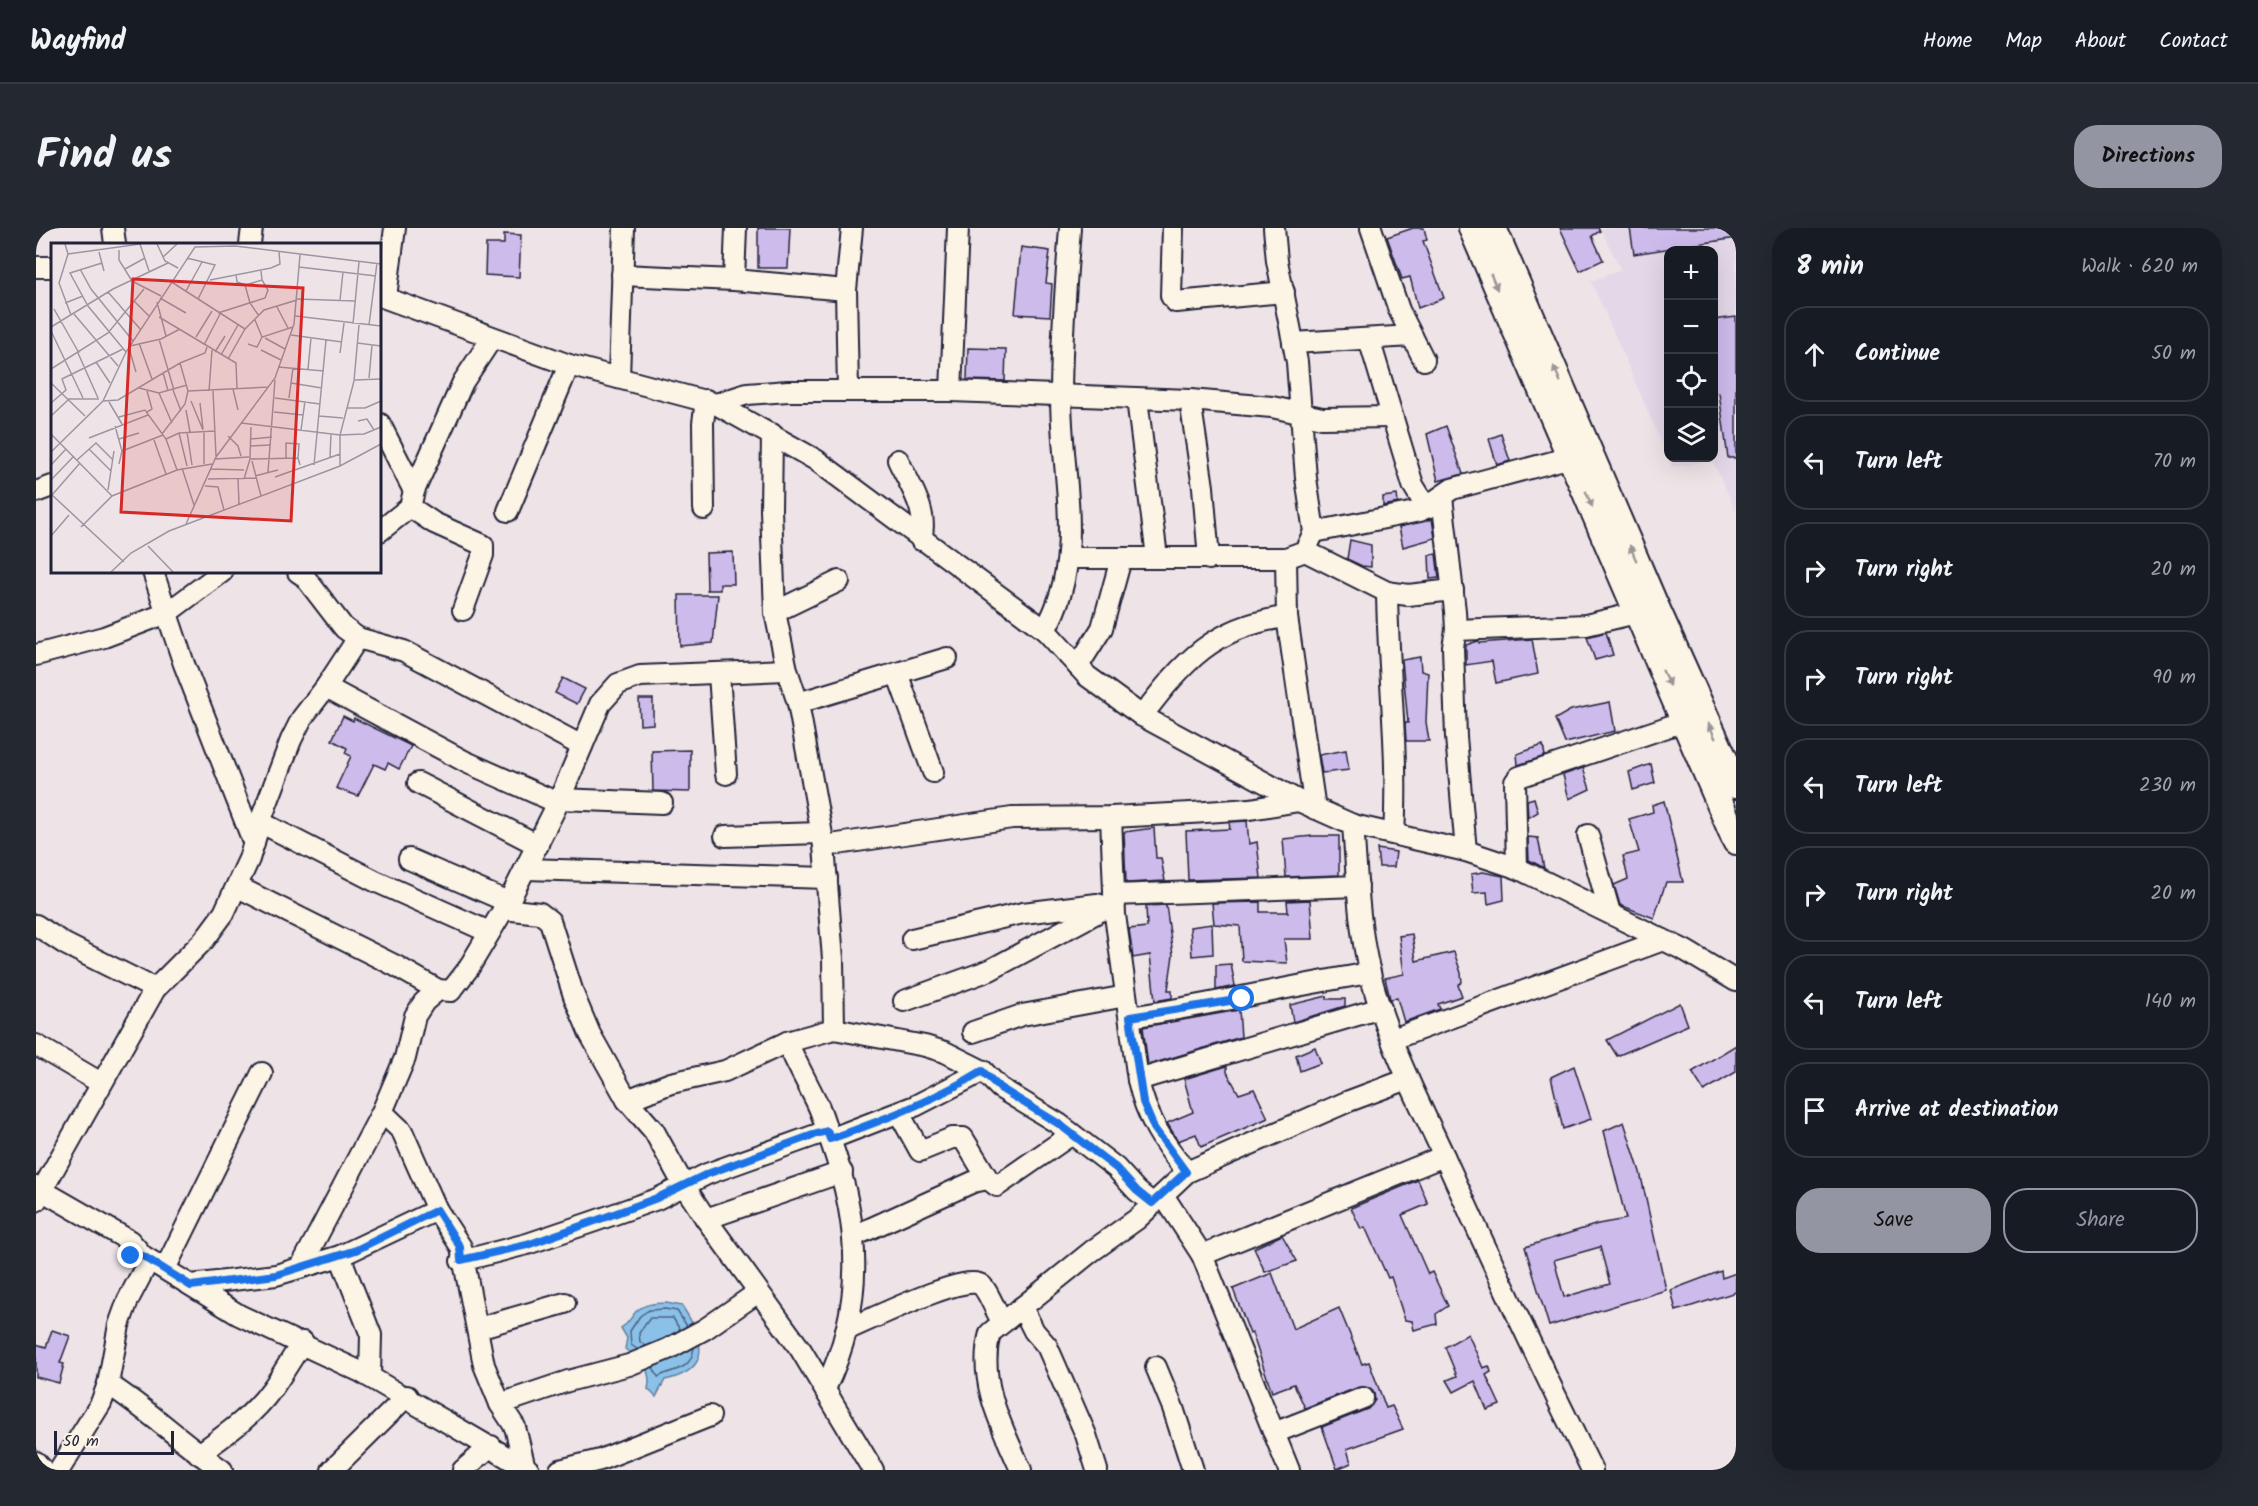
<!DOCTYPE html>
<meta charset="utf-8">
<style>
body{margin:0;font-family:Kalam,sans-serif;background:#242831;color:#f1f3f6}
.controls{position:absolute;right:18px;top:18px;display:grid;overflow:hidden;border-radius:12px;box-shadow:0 6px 24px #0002}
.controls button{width:54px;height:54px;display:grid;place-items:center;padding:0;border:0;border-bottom:2px solid #363941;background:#171b24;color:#f1f3f6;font:30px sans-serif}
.scale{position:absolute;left:18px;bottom:15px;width:120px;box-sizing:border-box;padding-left:6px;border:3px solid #22223b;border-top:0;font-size:16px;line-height:21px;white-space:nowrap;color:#22223b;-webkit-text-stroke:4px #fcf5e5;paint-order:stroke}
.stop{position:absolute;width:18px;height:18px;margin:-14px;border:4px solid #1a73e8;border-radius:50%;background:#fff}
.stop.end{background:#1a73e8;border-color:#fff;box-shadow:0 2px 6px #0008}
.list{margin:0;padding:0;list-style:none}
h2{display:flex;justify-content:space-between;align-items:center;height:78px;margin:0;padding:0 24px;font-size:26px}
h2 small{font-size:20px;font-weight:400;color:#9ea1a6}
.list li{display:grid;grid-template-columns:39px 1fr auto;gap:18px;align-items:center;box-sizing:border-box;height:96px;margin:0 12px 12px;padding:0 12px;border:2px solid #363941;border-radius:24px}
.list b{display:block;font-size:22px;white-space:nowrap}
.list em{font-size:20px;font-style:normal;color:#9ea1a6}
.actions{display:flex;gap:12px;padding:18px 24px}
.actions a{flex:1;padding:14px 0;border:2px solid #9495a2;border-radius:24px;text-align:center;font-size:21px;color:#9495a2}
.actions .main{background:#9495a2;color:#111}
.icon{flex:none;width:33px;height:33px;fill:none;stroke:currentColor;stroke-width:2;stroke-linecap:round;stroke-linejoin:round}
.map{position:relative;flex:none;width:1700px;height:1242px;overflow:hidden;border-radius:24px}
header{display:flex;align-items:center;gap:36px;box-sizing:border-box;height:84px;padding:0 30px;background:#171b24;border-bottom:2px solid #363941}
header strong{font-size:28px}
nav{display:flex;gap:33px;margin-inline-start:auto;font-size:21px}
.intro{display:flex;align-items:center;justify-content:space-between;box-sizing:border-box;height:144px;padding:0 36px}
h1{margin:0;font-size:42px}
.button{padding:15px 27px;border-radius:24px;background:#9495a2;color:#111;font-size:21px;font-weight:700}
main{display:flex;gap:36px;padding:0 36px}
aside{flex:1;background:#171b24;border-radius:24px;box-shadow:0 6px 24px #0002}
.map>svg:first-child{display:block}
</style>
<header>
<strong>Wayfind</strong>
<nav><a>Home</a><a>Map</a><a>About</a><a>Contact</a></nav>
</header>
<div class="intro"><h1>Find us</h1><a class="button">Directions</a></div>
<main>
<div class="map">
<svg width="1700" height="1242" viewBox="0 0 1700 1242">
<rect width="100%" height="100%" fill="#eee4e7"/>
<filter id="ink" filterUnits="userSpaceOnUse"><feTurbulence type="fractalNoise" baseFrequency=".0167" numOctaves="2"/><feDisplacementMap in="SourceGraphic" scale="12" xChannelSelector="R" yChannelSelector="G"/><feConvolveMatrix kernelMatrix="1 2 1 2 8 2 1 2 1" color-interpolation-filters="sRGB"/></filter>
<g filter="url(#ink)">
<path fill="#e4d8e8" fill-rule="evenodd" d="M1564,0H1700V283L1676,232L1636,239L1555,53L1585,42ZM1632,22H1678V230H1632Z"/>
<path fill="#8bc1e9" stroke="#6181a3" stroke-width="1.5" d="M630,1075L646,1078C668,1111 677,1142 629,1152L620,1169L612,1161C617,1140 603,1132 589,1121L591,1110L585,1100C593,1095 593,1092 598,1086C606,1075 618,1076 630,1075Z"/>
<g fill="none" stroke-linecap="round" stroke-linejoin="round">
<g stroke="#4c6281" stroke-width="1.5">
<polyline points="610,1118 604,1114 603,1105 614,1090 637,1090 644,1102"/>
<polyline points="601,1121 595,1117 594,1103 604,1088 613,1082 629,1081 641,1083 651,1098"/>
<path d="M617,1139L622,1149C638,1140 655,1144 658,1119"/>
</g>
</g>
<g fill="#cdbbec" stroke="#22223b" stroke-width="1.5" fill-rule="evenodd">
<polygon points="722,0 754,0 752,40 722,40"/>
<polygon points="1377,0 1388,0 1391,12 1387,13 1408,70 1382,80 1374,49 1366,51 1351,9"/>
<polygon points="1524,0 1562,0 1564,3 1556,8 1567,32 1544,43"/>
<polygon points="1594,0 1700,0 1700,10 1598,26"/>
<polygon points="468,6 485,7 483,49 449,47 450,16 468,16"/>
<polygon points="985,19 1014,23 1010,55 1016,56 1014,88 979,86"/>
<polygon points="1700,89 1700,230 1692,230 1683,165 1677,166 1677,92"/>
<polygon points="932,120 970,121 969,153 931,152"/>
<polygon points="1410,198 1427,246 1402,253 1391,206"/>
<polygon points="1465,206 1474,233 1461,237 1453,211"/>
<polygon points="1361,267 1362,275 1347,278 1347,269"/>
<polygon points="1396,291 1399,310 1367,319 1363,299"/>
<polygon points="1314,312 1335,317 1335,339 1326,338 1311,331"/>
<polygon points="697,324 698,356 684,356 684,362 671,362 670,325"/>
<polygon points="1400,326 1403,350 1394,351 1393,327"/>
<polygon points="643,367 682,367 677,415 644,418"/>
<polygon points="1570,404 1577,427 1559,432 1551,409"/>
<polygon points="1496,411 1502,446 1460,455 1456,433 1430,437 1430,417 1442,413 1443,415"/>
<polygon points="1384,429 1385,443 1392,445 1390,494 1393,513 1370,513 1369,495 1372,495 1366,432"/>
<polygon points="527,450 549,461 541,476 519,465"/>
<polygon points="603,471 617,471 617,496 604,497"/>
<polygon points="1574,474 1579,503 1529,515 1519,491 1535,482"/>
<polygon points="307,488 317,493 318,490 375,518 363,541 352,535 349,541 338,536 322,568 300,560 315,528 309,525 311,520 296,512"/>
<polygon points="1507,517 1509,528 1482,537 1481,526"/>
<polygon points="654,522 654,564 617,563 616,523"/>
<polygon points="1310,522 1313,542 1286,545 1283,527"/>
<polygon points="1615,536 1619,555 1597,562 1593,544"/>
<polygon points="1547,540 1554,561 1533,571 1527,547"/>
<polygon points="1498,570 1502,584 1492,590 1491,572"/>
<polygon points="1628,573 1647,654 1630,654 1618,690 1584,677 1578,657 1592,651 1587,628 1603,624 1593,591 1617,584 1616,577"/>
<polygon points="1211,593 1213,616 1221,614 1225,650 1152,652 1150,603 1194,601 1193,594"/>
<polygon points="1118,600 1120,630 1125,630 1129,653 1090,655 1088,604"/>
<polygon points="1277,608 1303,608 1303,647 1250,649 1247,611"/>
<polygon points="1492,609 1502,610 1508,640 1493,632"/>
<polygon points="1341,621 1360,624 1358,639 1343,639"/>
<polygon points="1447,644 1467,648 1468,672 1452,676 1451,664 1437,665 1435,646"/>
<polygon points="1274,672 1277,711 1248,711 1251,735 1206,733 1204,698 1178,696 1176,675 1224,674 1224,684 1252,684 1251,673"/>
<polygon points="1130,677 1137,727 1132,762 1136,762 1136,770 1119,773 1114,727 1097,730 1093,701 1111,699 1110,678"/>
<polygon points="1176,696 1177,726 1156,728 1154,699"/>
<polygon points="1376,706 1380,733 1418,724 1425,745 1426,754 1422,757 1426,768 1402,776 1404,781 1368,794 1361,770 1354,771 1349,750 1368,746 1363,708"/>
<polygon points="1195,736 1199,758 1180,762 1180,737"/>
<polygon points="1291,768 1291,771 1309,771 1309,778 1257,794 1254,777"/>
<polygon points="1644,775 1652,797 1581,828 1571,812"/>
<polygon points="1203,782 1205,809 1112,837 1107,799"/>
<polygon points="1700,817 1700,844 1668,863 1656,844"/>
<polygon points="1279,819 1285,835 1264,843 1260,827"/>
<polygon points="1191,838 1191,844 1203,866 1218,861 1232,890 1165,919 1160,906 1142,913 1131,895 1157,884 1148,851"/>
<polygon points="1538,838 1555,891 1527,901 1515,849"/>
<path d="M1588,894L1604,944L1630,1062L1513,1098L1489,1019L1562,996L1590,991L1568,903ZM1564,1019L1574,1056L1528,1069L1518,1032Z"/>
<polygon points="1382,952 1392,976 1366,987 1392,1046 1396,1044 1412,1078 1400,1086 1401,1096 1378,1102 1376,1093 1369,1092 1355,1049 1352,1050 1329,999 1325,1001 1315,980"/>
<polygon points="1246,1007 1261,1033 1229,1044 1218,1020"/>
<polygon points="1685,1043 1686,1050 1700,1045 1700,1064 1640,1083 1635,1062"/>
<polygon points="1236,1045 1257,1101 1303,1080 1326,1136 1333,1134 1350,1180 1356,1178 1367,1201 1311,1221 1315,1235 1301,1241 1286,1199 1332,1181 1339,1172 1338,1165 1334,1160 1323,1159 1269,1180 1258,1156 1236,1164 1216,1105 1214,1106 1197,1061"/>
<polygon points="16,1102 34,1108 24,1135 28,1136 23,1155 0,1149 0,1116 10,1119"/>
<polygon points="1432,1106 1447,1140 1453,1138 1455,1144 1450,1147 1464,1177 1451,1182 1439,1153 1418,1164 1411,1152 1421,1148 1409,1119"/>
</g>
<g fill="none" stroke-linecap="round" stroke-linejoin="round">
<g stroke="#22223b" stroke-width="24">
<g id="minor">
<polyline points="77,0 79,16"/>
<polyline points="1137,0 1135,68 1140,74 1248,64"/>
<polyline points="1335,0 1363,82 1388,132"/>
<polyline points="214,16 216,0"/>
<polyline points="0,39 16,39"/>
<polyline points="586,47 698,52 810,62"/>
<polyline points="698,52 700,0"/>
<polyline points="344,68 533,137 680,176 780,232 1009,402 1051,448 1106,488 1263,573 1317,597 1430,623 1481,640 1650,723 1700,753"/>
<polyline points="350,69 359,0"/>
<polyline points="1333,111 1377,257 1391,280"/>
<polyline points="1257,115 1376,108"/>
<polyline points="583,150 588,0"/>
<polyline points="812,163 810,62 816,0"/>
<polyline points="915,163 922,0"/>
<polyline points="1101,171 1121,329"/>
<polyline points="1154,172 1167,259 1173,331"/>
<polyline points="680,176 711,166 752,163 915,163 1154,172 1236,179 1286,190 1356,189"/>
<polyline points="344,196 378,263 374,279 398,295 447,317 447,327 427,382"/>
<polyline points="736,206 735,282 739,384 751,442 762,475 788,618 797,731 798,801"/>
<path d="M862,232C874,258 893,283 885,312"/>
<polyline points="378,263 427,154 456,110"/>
<polyline points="0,264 16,258"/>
<polyline points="1406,269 1419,383 1420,402 1417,419 1420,509 1430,623"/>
<polyline points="668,281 667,195 670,172"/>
<polyline points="472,283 533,137"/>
<polyline points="344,303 374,279"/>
<polyline points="1278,304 1384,283 1416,261 1535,229"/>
<polyline points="1269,323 1351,364 1372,367 1417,362"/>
<polyline points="1033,330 1250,330 1269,323 1278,304 1270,250 1261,134 1241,33 1238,0"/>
<polyline points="1250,330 1251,389 1279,581"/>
<polyline points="117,344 148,436 218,616"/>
<polyline points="262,344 268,348 308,400 322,410 368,423 546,518"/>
<path d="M1351,364C1352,445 1363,525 1358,606"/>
<polyline points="739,384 803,353"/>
<path d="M1009,402C1051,330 1025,248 1025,169C1025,113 1030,56 1034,0"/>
<polyline points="1420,402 1550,397 1600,385"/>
<polyline points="0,427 68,409 131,385 186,344"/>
<polyline points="1042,438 1066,400 1085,331"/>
<polyline points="861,445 897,544"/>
<polyline points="683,446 690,546"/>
<polyline points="290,459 430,534 522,575"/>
<polyline points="762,475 911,430"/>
<path d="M1106,488C1147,434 1179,397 1251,389"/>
<polyline points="382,555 502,617"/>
<polyline points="523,571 626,575"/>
<path d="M1075,589L1079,687L1102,852C1110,889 1127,915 1151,944"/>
<polyline points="224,594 339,653 453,704"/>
<path d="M1317,597C1321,646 1322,698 1334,745C1350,810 1381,870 1409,930C1456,1035 1505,1139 1556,1242"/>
<polyline points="1552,607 1574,685"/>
<polyline points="689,608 785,605"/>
<polyline points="788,618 976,590 1075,589 1155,585 1214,581 1263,573"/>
<polyline points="373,631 472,674"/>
<polyline points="1481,640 1479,554 1483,549 1649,493"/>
<polyline points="489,641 791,650"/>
<polyline points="202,659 360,738 402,762 415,763 432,741 475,669 522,575 564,476 582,456 604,448 751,442"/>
<polyline points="1078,667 1322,658"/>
<polyline points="467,681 504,685 514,693 538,768 554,806 591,872 618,903 647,956 670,991 765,1122 837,1242"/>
<polyline points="0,697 29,716 119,761"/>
<polyline points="876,711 987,685 1061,676 1071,679"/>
<polyline points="868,773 954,742 1079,675"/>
<path d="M1094,789C1174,777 1253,758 1334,745"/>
<polyline points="937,804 986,787 1090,768"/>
<polyline points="1357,811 1627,712"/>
<path d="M751,814C760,835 771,854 781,875C787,887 790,901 795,914C825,999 829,1078 789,1161"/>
<polyline points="0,817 65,855"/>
<polyline points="1102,852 1345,780"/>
<polyline points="591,872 635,855 689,843 751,814 798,801 889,818 909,824 947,843 964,860 1023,896 1080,940 1101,963 1116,975"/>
<polyline points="346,884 366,903 401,982 425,1019 448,1137 464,1176 479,1199 489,1240"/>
<polyline points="863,885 884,923 916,910 927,910 952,951"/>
<polyline points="794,911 879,878 947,843"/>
<polyline points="0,959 94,1013 107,1028 203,1087 325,1144 493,1242"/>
<polyline points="1127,967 1166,1027 1253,1242"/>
<polyline points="0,973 119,761 168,712 188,685 213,631 224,594 255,512 266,490 290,459 322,410"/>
<polyline points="670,991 806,944"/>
<polyline points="818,1008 937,954 952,951 961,958 1036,906"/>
<polyline points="1166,1027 1408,928"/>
<polyline points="304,1028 335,1107 334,1149"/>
<polyline points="425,1033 491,1016 559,993 621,971 671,946 791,903"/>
<polyline points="266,1037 346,884 369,830 379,788 388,774 402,762"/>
<polyline points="129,1041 226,845"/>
<polyline points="155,1057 240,1047 304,1028 401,982"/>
<polyline points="986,1079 998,1103 1011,1118 1050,1207 1061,1242"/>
<polyline points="442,1100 529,1075"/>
<path d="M810,1102C830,1094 930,1044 945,1057C952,1062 960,1085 966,1093"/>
<polyline points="1120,1139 1137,1180 1157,1242"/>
<path d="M72,1156C113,1182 146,1215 186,1242"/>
<polyline points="464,1176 532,1153 593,1137 632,1121 669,1101 721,1065"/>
<polyline points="1238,1205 1327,1170"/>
<path d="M163,1226C189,1207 217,1188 236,1161C247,1146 256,1129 267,1114"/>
<polyline points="0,1234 7,1242"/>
<polyline points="23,1242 65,1175 72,1156 83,1097 92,1072 113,1032"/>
<polyline points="296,1242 371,1168"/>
<polyline points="427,1242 455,1218"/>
<polyline points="524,1242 564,1232 674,1188"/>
<path d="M985,1242C966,1199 941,1153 954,1105L1056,1023L1101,991L1151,944L1313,873L1372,851"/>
</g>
</g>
<g stroke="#22223b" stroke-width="30">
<g id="major">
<polyline points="1436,0 1700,613"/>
<polyline points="1457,0 1617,373 1700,557"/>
</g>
</g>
<use href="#minor" stroke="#fcf5e5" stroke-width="20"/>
<use href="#major" stroke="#fcf5e5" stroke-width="26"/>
</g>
<defs><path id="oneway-solid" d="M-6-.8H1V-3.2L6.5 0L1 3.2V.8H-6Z" transform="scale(1.5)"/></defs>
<g fill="#9a9698">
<use href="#oneway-solid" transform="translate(1458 54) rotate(67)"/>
<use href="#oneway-solid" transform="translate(1521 146) rotate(-114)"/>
<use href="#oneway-solid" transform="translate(1553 271) rotate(67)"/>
<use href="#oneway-solid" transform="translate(1597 325) rotate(-113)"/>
<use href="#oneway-solid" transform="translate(1630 450) rotate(65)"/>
<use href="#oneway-solid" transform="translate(1676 503) rotate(-114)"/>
</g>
</g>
<g fill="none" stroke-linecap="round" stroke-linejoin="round" filter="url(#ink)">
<path stroke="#1a73e8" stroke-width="8" d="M95,1028H107L155,1058L240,1047L320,1022L401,982L424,1019L425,1032L491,1017L559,993L621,970L671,946L777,907L791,903L794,911C846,893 899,872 946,843L964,860L1023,896L1080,940L1101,963L1116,975L1150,944L1118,900L1107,874L1094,789L1206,771"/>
</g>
<g transform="translate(15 15)">
<rect width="330" height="330" fill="#eee4e7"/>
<path fill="none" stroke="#9c96a2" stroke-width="1.5" d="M14,1L17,11L8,40L20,72M106,1L114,18L127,25M68,7V17L81,38M48,9L53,28M17,11L89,1L98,28M112,14L126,1M136,15L164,22L147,56M51,20L19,30L37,63L75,109M248,24L325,33M29,26L40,46L82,98M74,26L94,15M185,31L186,39L195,42L211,37L210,28M159,37L220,25L229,21L228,9M81,38L110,53M119,38L194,86M194,42L199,60L208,73M135,48L151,19M57,49L90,87M109,55L135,70M246,56L304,58M289,57L292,29M83,58L98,73M106,59L115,93M14,60L32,53M226,64L237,85M3,66L28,110M167,70L214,55L217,47L211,37M23,71L67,123M244,73L330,83M108,74L185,120L186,145M204,77L211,94M302,81L308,19M318,82L326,20M0,84L62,46L117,20M0,88L32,155M240,92L291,99M145,94L161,68M214,95L234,106M108,96L123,147M88,100L101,136M306,100L330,103M197,101L206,104L211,94L242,84M153,102L169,71M79,103L110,96L129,86M78,105L85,129M210,107L230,117M164,109L174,93M27,110L47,155M289,110L293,80M170,112L187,82M177,116L194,86L213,67L246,57M45,119L59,140M227,124L273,128M0,126L57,90L93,46M257,126L260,95M112,129L117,148M318,135L321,102M304,137L330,136M0,140L34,173M240,140L271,145M88,145L108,150L136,142M182,146L187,167M122,147L130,168M96,148L101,166L96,169M137,148L218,144M158,148L161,107M162,148L165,213M108,150L121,180M224,155L269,161M238,155L242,125M17,156H48M52,158L67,157L129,120L154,110L156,104M140,158L152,187M58,159L71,181M0,160L15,147L11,136L72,106M149,160L152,186M296,165H314L330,158M135,167L139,189M223,169L252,172M0,173L17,157M268,173L292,175M68,174L94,167L115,196L126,227M307,178L316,176L323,187M190,180L289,192L313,191L330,184M64,183L71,208L68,221M250,187L254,158M136,189L141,222M128,190L136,223M0,191L61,253M111,191L134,161L137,148L129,120M177,193L187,203L190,213M38,195L97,172M68,196L88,190M115,196L128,190L164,188M199,196L221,194M103,197L115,231M199,203L220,202M38,206L60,228M71,208L112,192M0,209L52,158L75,109L144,4L184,3L330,21M279,214L280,191M235,215V200L248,201L247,215M164,216L198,214M199,216L247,215L249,222M26,217L45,200L62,217M201,218L210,253M153,221V188M0,222L15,206M263,222L275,97M289,223V192L303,138L308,82M131,225L143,262M160,226L193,227M217,229L224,137M204,233L227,227M224,234L289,211M157,236L205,235M187,236L188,261M193,236L199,216L200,184M0,237L23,213M154,243L167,244L173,267M57,247L63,208M0,251L73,319M1,252L29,220M135,281L165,214L224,135L243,81L249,12M30,284L61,253L126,227L161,221M0,293L18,272M97,303L122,329M60,329L80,310L118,288L289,223L330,201"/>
<path fill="#d62828" fill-opacity="0.15" stroke="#d62828" stroke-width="3" d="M82,36L252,45L240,278L70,269Z"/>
<rect width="330" height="330" fill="none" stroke="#22223b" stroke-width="3"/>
</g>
</svg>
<div class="controls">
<button>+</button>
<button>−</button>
<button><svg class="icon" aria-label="locate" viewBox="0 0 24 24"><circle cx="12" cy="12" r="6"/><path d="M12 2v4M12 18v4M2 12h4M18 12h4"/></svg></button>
<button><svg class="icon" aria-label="layers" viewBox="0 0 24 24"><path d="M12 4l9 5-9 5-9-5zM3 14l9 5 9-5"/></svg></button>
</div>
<div class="scale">50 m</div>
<div class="stop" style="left:1206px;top:771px"></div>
<div class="stop end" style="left:95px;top:1028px"></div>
</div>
<aside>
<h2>8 min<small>Walk · 620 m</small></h2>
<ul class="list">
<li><svg class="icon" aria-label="ahead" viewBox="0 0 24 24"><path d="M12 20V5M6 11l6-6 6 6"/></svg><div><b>Continue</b></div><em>50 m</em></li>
<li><svg class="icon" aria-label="left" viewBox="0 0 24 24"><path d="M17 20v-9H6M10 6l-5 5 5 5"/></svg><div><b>Turn left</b></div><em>70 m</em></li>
<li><svg class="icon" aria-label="right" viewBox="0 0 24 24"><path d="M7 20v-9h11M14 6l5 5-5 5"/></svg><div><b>Turn right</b></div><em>20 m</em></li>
<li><svg class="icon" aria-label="right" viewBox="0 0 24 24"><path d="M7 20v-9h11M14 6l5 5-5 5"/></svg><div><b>Turn right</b></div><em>90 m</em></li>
<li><svg class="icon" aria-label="left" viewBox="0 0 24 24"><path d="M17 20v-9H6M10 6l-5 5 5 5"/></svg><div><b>Turn left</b></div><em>230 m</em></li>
<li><svg class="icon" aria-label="right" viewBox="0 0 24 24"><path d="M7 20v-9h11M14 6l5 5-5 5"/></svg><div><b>Turn right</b></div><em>20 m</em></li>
<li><svg class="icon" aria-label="left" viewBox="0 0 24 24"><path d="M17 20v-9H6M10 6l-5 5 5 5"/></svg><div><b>Turn left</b></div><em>140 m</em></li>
<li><svg class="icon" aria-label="arrive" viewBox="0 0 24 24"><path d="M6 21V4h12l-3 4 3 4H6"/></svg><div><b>Arrive at destination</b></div></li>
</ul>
<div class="actions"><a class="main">Save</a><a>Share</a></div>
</aside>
</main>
